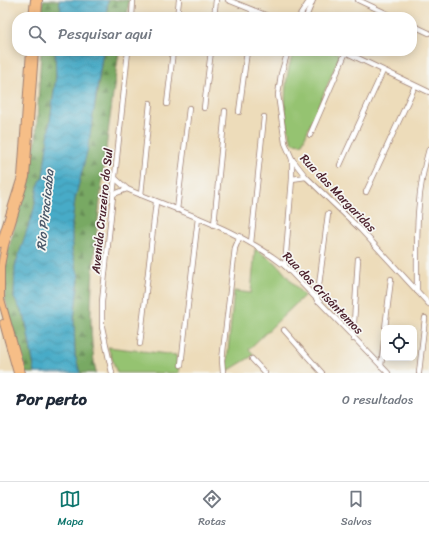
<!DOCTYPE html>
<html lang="pt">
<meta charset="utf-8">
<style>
body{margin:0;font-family:Sriracha,sans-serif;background:#f6f6f7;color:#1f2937}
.controls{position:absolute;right:12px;bottom:12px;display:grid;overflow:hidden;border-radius:8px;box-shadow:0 2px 10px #0003}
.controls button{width:36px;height:36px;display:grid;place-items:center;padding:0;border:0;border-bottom:1px solid #e0e1e3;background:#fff;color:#1f2937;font:20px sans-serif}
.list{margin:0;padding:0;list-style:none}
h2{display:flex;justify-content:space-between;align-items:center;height:52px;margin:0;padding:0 16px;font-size:17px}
h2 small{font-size:13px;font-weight:400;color:#747a83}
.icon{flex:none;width:22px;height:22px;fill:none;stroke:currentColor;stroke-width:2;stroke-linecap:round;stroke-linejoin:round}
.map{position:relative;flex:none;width:429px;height:373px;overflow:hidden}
.search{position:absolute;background:#fff;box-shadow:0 2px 10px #0003;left:12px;right:12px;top:12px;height:44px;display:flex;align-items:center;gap:10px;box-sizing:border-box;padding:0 14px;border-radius:16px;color:#747a83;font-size:15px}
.sheet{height:108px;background:#fff}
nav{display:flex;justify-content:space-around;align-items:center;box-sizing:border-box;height:56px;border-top:1px solid #e0e1e3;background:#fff;font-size:11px;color:#747a83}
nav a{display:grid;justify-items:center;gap:2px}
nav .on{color:#0f766e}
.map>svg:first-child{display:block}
</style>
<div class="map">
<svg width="429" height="373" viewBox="0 0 429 373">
<defs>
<pattern id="forest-firs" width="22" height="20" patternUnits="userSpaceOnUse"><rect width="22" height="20" fill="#78a963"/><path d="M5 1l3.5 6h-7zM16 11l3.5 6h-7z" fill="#648952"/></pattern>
<pattern id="water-waves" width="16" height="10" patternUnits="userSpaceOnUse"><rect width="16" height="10" fill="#47abc7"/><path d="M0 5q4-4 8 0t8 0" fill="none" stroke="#3d8ba2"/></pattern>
</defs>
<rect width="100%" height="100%" fill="#f6f6f2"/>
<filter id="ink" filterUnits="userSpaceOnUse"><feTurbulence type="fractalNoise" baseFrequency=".025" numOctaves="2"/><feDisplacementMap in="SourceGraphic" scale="8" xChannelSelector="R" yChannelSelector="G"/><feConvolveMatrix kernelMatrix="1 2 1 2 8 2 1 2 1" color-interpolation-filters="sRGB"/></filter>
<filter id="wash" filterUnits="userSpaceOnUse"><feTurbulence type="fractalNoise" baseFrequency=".012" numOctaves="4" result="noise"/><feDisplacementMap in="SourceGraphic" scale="16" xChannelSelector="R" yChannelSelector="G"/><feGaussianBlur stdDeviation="0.9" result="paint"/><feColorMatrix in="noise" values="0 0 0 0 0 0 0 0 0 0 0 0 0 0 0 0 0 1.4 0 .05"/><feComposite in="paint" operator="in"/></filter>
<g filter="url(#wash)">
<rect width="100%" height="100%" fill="#eddcba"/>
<g fill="#95c371" stroke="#70714e">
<path d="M294,51H333L339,54L338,60L302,144L293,143C281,118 284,76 294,51Z"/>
<polygon points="255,249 276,263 304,296 249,349 254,355 226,372 234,291 251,293"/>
<polygon points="108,347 176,355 179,373 117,373"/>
</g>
<g fill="url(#forest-firs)" stroke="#616447">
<polygon points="43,0 59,0 62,17 42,17"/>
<polygon points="108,0 129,0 127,17 106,17"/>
<polygon points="41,51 55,51 56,76 43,176 38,186 34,209 15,266 14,298 25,318 35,373 24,373 5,298 4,265 28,179 36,140"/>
<path d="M103,51H119C111,107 104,163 98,219C93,271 86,321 96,373H80L75,355L74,320L79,280L72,252V224L75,199L96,100Z"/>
</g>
<g fill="url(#water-waves)" stroke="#486579">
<polygon points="59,0 108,0 106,17 62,17"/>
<polygon points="55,51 103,51 88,148 75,199 72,224 72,252 79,277 74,320 75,355 80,373 35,373 25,318 14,298 15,266 34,209 38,186 43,176 56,76"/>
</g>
</g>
<g filter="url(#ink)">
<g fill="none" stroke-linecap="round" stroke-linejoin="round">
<g stroke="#9c7e72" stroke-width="6">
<g id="minor">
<polyline points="228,0 270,17"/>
<polyline points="358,0 394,17"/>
<polyline points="132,17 133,0"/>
<polyline points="177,17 179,0"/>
<polyline points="214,17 216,0"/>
<polyline points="252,17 252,10"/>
<polyline points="299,17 310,0"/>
<polyline points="306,17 313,0"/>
<polyline points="412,25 429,33"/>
<polyline points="288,51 281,74 278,95 285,143 292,159 306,177 361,230 429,304"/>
<polyline points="343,51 429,92"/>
<polyline points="167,104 173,51"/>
<polyline points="204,108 211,51"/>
<polyline points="239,112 247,51"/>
<polyline points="310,135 346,52"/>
<polyline points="340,165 383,71"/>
<path d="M116,179L127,189C180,212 239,229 285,266L388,373"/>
<polyline points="292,179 306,177"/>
<polyline points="366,192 415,86"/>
<polyline points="114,194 127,189"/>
<polyline points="141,195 150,103"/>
<polyline points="177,210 189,108"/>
<polyline points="214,225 225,111"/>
<polyline points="251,243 264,117"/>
<polyline points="285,266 292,179 292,159"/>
<path d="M417,291C417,243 415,196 429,149"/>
<polyline points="317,301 328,214"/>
<polyline points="385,328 391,279"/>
<polyline points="284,330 322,373"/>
<polyline points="353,339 358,259"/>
<polyline points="140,344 156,202"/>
<polyline points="252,359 265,373"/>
<polyline points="181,365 198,218"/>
<polyline points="381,366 384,341"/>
<polyline points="112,373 102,327 102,302 128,51"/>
<polyline points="223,373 222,360 235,248 240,236"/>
<polyline points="419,373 425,318"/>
</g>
</g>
<g stroke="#9c7e72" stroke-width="8">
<g id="major">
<polyline points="32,17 34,0"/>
<polyline points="38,17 39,0"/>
<polyline points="0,244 21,177 30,51"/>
<polyline points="3,323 17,373"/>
<polyline points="22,373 1,299 1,266 5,245 26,177 35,51"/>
</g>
</g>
<use href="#minor" stroke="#fff" stroke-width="4.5"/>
<use href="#major" stroke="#f6be87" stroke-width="6"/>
</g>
</g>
<g text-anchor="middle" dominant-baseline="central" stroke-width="3.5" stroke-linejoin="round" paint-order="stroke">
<g font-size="12" fill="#4a1f2b" stroke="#f6f6f2">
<text transform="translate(338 193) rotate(46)">Rua das Margaridas</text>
<text transform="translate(102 211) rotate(-84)">Avenida Cruzeiro do Sul</text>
<text transform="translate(323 293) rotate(46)">Rua dos Crisântemos</text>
</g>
<g font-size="13" font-style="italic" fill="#495769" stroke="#f6f6f2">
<text transform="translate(45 210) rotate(-84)">Rio Piracicaba</text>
</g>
</g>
</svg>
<div class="controls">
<button><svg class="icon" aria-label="locate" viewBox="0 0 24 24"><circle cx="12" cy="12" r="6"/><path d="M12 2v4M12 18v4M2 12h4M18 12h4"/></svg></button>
</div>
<div class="search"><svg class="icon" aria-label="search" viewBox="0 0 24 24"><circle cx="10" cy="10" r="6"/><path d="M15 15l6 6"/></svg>Pesquisar aqui</div>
</div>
<section class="sheet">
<h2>Por perto<small>0 resultados</small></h2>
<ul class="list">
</ul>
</section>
<nav>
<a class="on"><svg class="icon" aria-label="map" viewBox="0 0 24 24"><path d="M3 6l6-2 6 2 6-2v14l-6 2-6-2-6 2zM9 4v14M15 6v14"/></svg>Mapa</a>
<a><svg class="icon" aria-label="directions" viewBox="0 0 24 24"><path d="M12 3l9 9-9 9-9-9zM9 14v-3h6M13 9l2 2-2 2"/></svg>Rotas</a>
<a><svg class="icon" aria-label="saved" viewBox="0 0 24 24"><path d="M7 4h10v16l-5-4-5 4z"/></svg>Salvos</a>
</nav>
